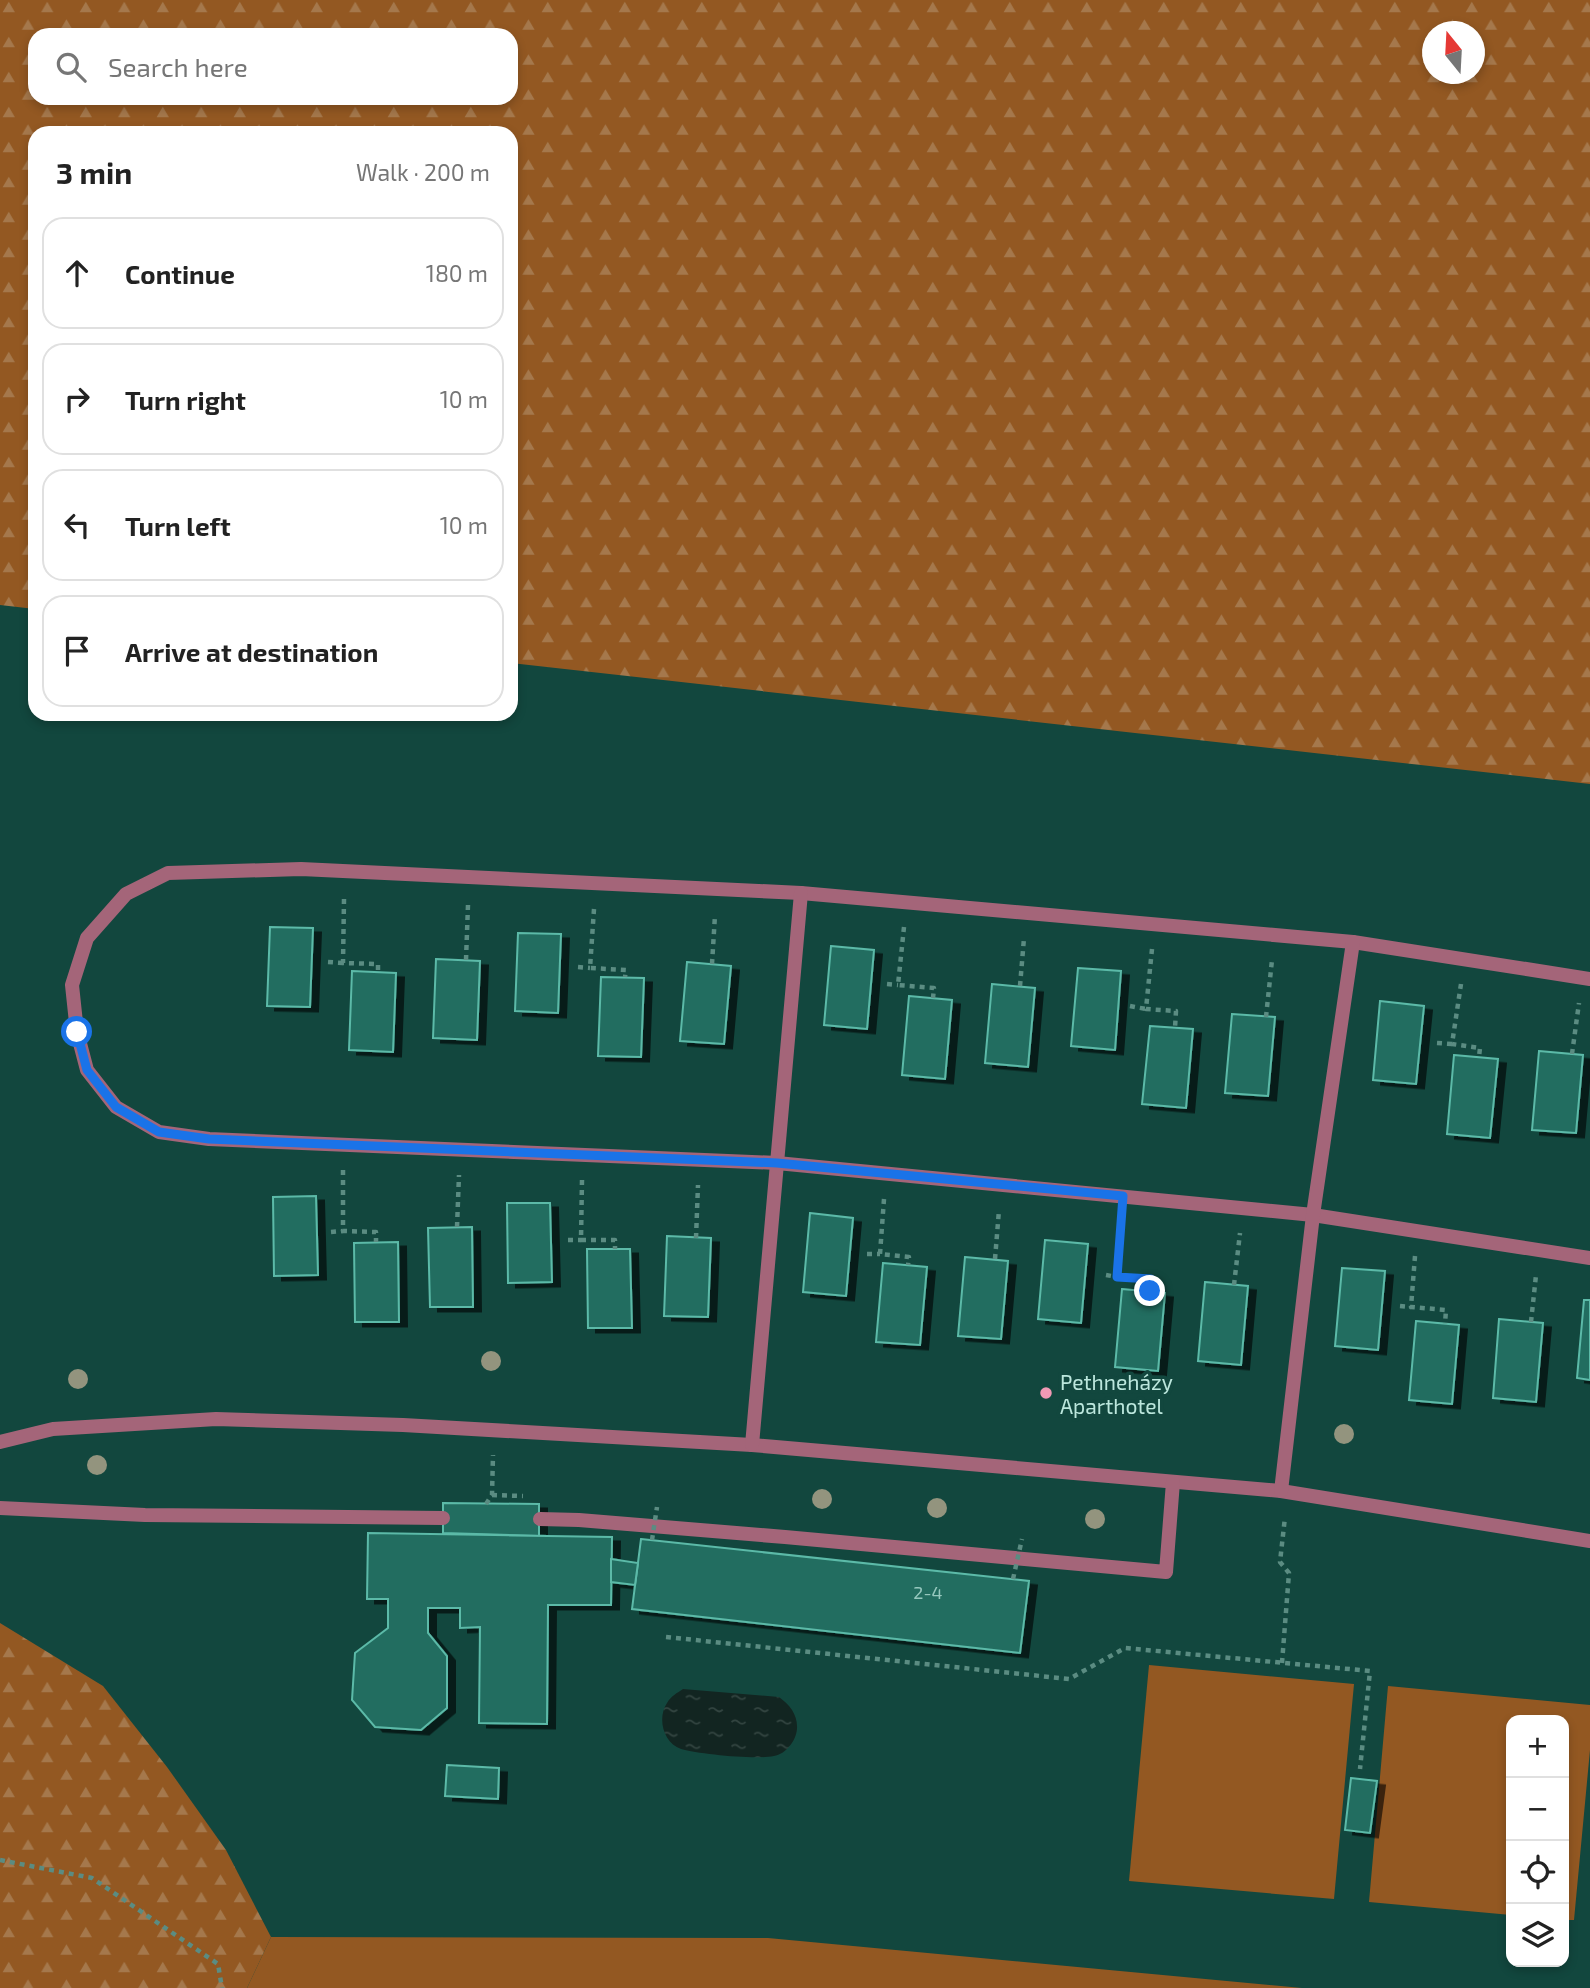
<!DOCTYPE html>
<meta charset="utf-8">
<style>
body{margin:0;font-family:"Exo 2",sans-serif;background:#f2f2f2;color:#222}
.controls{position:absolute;right:21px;bottom:21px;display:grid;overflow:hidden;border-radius:14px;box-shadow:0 4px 10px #0003}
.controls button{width:63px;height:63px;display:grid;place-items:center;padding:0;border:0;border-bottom:2px solid #e0e0e0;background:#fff;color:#222;font:35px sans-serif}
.compass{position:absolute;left:1422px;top:21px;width:63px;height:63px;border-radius:50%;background:#fff;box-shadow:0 4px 10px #0003;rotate:342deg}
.stop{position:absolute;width:21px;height:21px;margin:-16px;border:5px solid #1a73e8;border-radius:50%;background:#fff}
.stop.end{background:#1a73e8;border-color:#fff;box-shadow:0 2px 7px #0008}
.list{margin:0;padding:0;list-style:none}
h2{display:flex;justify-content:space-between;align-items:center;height:91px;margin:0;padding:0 28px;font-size:30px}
h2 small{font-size:23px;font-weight:400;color:#767676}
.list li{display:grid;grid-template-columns:46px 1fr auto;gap:21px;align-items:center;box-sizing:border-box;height:112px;margin:0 14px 14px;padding:0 14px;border:2px solid #e0e0e0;border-radius:21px}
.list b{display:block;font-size:26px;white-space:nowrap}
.list em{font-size:23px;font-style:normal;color:#767676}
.icon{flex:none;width:38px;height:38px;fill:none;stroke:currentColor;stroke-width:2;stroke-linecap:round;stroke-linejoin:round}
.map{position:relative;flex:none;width:1590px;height:1988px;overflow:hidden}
.search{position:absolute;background:#fff;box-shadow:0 4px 10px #0003;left:28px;top:28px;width:490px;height:77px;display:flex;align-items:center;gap:18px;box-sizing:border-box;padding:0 24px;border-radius:21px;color:#767676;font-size:26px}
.panel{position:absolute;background:#fff;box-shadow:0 4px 10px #0003;left:28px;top:126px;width:490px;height:595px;border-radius:21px}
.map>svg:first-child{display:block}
</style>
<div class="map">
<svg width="1590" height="1988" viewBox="0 0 1590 1988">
<defs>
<pattern id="forest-firs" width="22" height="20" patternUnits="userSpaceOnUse" patternTransform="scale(1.75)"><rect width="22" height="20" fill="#935822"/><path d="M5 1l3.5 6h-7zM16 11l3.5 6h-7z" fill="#a5784c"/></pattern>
<pattern id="water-ripples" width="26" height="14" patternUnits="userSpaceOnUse" patternTransform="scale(1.75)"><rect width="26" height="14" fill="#122521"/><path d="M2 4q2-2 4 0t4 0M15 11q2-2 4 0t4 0" fill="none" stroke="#334541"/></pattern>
<filter id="shadow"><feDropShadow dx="8" dy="4.5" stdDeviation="0" flood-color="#0009"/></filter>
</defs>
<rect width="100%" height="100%" fill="#12473e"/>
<g fill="#935822">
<polygon points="1149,1665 1354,1684 1334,1899 1129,1881"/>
<polygon points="1388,1686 1590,1705 1590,1750 1574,1920 1564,1920 1564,1720 1511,1720 1511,1915 1369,1902"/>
<polygon points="271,1937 768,1938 1302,1988 247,1988"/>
</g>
<g fill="url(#forest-firs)" fill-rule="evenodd">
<path d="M0,0H1590V784L511,663V133H35V609L0,605ZM1432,32H1474V74H1432ZM35,35H511V98H35Z"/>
<polygon points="0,1623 103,1686 167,1767 226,1850 271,1937 247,1988 0,1988"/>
</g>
<path fill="url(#water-ripples)" d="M683,1689L779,1697C790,1705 798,1715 797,1729C796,1741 786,1754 774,1756C755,1760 699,1754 681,1749C663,1743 657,1718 667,1703C671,1696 677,1693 683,1689Z"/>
<g fill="#226d60" stroke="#5bbaa8" stroke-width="2" filter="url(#shadow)">
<polygon points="270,927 313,928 310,1007 267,1006"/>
<polygon points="518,933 561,934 558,1013 515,1011"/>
<polygon points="831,946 874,950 867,1029 824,1025"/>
<polygon points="436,959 480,961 477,1040 433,1038"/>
<polygon points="687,962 731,966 724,1044 680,1041"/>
<polygon points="1078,968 1121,971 1115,1050 1071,1046"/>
<polygon points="352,971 396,973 393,1052 349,1050"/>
<polygon points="601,977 644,978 641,1057 598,1056"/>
<polygon points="992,984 1035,988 1028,1067 985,1063"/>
<polygon points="909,996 952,1000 945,1079 902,1075"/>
<polygon points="1380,1001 1424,1006 1416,1084 1373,1080"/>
<polygon points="1232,1014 1275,1017 1268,1096 1225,1093"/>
<polygon points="1150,1026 1193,1029 1186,1108 1142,1104"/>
<polygon points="1539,1051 1583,1055 1576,1133 1532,1130"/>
<polygon points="1454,1055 1498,1059 1490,1138 1447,1134"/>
<polygon points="316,1196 318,1275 274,1276 273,1197"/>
<polygon points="507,1203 550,1203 552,1282 508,1283"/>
<polygon points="810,1213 853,1218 846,1296 803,1292"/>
<polygon points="472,1227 473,1307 430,1307 428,1228"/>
<polygon points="667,1236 711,1238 708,1317 664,1316"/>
<polygon points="1045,1240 1088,1244 1081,1323 1038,1319"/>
<polygon points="398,1242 399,1322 355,1322 354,1243"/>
<polygon points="587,1249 630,1249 632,1328 588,1328"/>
<polygon points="965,1257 1008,1261 1001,1339 958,1336"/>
<polygon points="883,1263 927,1267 920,1345 876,1342"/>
<polygon points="1342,1268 1385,1271 1378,1350 1335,1346"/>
<polygon points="1205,1282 1248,1286 1241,1365 1198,1361"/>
<polygon points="1122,1289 1165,1293 1158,1371 1115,1367"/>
<polygon points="1584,1300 1590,1300 1590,1380 1577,1378"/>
<polygon points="1499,1319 1543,1323 1536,1402 1493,1398"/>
<polygon points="1416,1321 1459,1325 1452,1404 1409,1400"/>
<polygon points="443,1503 539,1504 539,1536 443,1533"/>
<polygon points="368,1533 612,1537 611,1605 548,1605 547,1724 479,1723 480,1627 460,1628 460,1608 428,1608 428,1633 447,1656 447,1708 421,1730 375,1727 352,1700 355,1653 388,1628 388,1599 367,1599"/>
<polygon points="641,1539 1029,1581 1020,1653 632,1609"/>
<polygon points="611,1559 638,1563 635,1585 611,1582"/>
<polygon points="447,1765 499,1768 498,1799 445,1796"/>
<polygon points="1351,1778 1377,1781 1370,1833 1345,1830"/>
</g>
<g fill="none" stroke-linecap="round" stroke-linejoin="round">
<g stroke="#5b8c82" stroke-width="4.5" stroke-dasharray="5 5" stroke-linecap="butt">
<polyline points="344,899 343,963 378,964 378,972"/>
<polyline points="594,909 590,968 626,970 625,977"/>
<polyline points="904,927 898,985 934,988 933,998"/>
<polyline points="1152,949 1146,1009 1176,1011 1175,1028"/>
<polyline points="466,960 468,905"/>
<polyline points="328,962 343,963"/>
<polyline points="712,964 715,915"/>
<polyline points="578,967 590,968"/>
<polyline points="887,984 898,985"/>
<polyline points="1461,984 1452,1044 1480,1048 1479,1057"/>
<polyline points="1020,986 1024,938"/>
<polyline points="1130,1006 1146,1009"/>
<polyline points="1266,1017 1272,960"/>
<polyline points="1437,1043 1452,1044"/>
<polyline points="1572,1054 1579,1003"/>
<polyline points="343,1170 343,1231 376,1232 376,1242"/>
<polyline points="582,1180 581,1240 615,1240 615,1249"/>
<polyline points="884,1199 880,1254 909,1257 908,1265"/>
<polyline points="1121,1225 1117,1277 1151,1279 1150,1291"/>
<polyline points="457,1227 459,1175"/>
<polyline points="331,1232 343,1231"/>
<polyline points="696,1238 698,1185"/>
<polyline points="568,1240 581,1240"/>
<polyline points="867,1254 880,1254"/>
<polyline points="1415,1256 1411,1307 1446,1310 1445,1324"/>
<polyline points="995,1259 999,1210"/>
<polyline points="1106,1275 1117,1277"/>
<polyline points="1234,1285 1240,1233"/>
<polyline points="1400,1306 1411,1307"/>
<polyline points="1531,1322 1536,1275"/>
<polyline points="492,1495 523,1496"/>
<polyline points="486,1504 492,1495 493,1455"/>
<polyline points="666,1637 1069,1679 1125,1648 1370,1671 1360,1769"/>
<polyline points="1282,1663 1289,1573 1280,1562 1285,1517"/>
<polyline points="0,1860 92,1878 218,1964 222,1988"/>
</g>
<g stroke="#a46579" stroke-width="14">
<polyline points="1590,979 1353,942 801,893 301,869 168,873 126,894 87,938 72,985 77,1032 87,1070 116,1107 159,1132 209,1139 777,1163 1313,1215 1590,1258"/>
<polyline points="0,1442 53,1429 216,1419 403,1425 752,1445 1281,1491 1590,1541"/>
<polyline points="752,1445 801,893"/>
<polyline points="1281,1491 1313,1215 1353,942"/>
<polyline points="0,1508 145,1515 443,1518"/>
<polyline points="540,1519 579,1520 785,1537 1166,1572 1173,1482"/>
</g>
<g stroke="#5b8c82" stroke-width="4.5" stroke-dasharray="5 5" stroke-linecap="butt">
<polyline points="652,1540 657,1507"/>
<polyline points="1013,1579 1022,1539"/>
</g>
</g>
<g fill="#93947e">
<circle cx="491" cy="1361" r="10"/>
<circle cx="78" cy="1379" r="10"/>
<circle cx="1344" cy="1434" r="10"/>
<circle cx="97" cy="1465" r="10"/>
<circle cx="822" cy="1499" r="10"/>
<circle cx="937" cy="1508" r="10"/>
<circle cx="1095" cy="1519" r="10"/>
</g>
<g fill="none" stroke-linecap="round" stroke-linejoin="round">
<polyline stroke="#1a73e8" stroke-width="9" points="77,1032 87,1070 116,1107 159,1132 209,1139 777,1163 1123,1196 1117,1277 1151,1279 1150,1291"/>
</g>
<circle fill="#f09ab5" stroke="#12473e" stroke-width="2.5" cx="1046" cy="1393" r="7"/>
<g text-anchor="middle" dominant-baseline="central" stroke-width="7" stroke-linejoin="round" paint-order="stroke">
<g font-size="18" fill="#96c8be">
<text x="928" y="1592">2-4</text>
</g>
<g font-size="21" fill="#bce7dd" stroke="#12473e" text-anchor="start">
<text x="1060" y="1381">Pethneházy<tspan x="1060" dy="24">Aparthotel</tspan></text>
</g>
</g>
</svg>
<div class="controls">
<button>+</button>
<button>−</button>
<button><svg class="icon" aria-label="locate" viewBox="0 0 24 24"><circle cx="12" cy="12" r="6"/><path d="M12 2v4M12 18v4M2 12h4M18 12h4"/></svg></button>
<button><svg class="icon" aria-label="layers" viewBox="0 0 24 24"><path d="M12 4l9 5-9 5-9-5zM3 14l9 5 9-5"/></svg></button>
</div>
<svg class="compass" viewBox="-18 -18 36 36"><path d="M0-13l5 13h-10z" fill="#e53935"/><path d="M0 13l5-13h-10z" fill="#767676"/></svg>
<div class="stop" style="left:77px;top:1032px"></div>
<div class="stop end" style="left:1150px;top:1291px"></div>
<div class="search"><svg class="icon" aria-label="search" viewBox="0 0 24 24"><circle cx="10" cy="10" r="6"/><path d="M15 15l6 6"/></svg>Search here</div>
<section class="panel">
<h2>3 min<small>Walk · 200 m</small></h2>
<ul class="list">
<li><svg class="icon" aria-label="ahead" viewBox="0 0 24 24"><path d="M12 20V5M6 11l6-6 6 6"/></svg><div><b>Continue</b></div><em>180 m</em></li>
<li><svg class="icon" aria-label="right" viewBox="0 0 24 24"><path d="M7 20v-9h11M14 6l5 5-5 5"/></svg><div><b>Turn right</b></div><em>10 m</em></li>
<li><svg class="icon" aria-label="left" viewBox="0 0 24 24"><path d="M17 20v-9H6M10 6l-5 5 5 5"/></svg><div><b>Turn left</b></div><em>10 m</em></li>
<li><svg class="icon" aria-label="arrive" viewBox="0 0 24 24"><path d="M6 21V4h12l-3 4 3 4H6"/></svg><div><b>Arrive at destination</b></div></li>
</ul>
</section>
</div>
